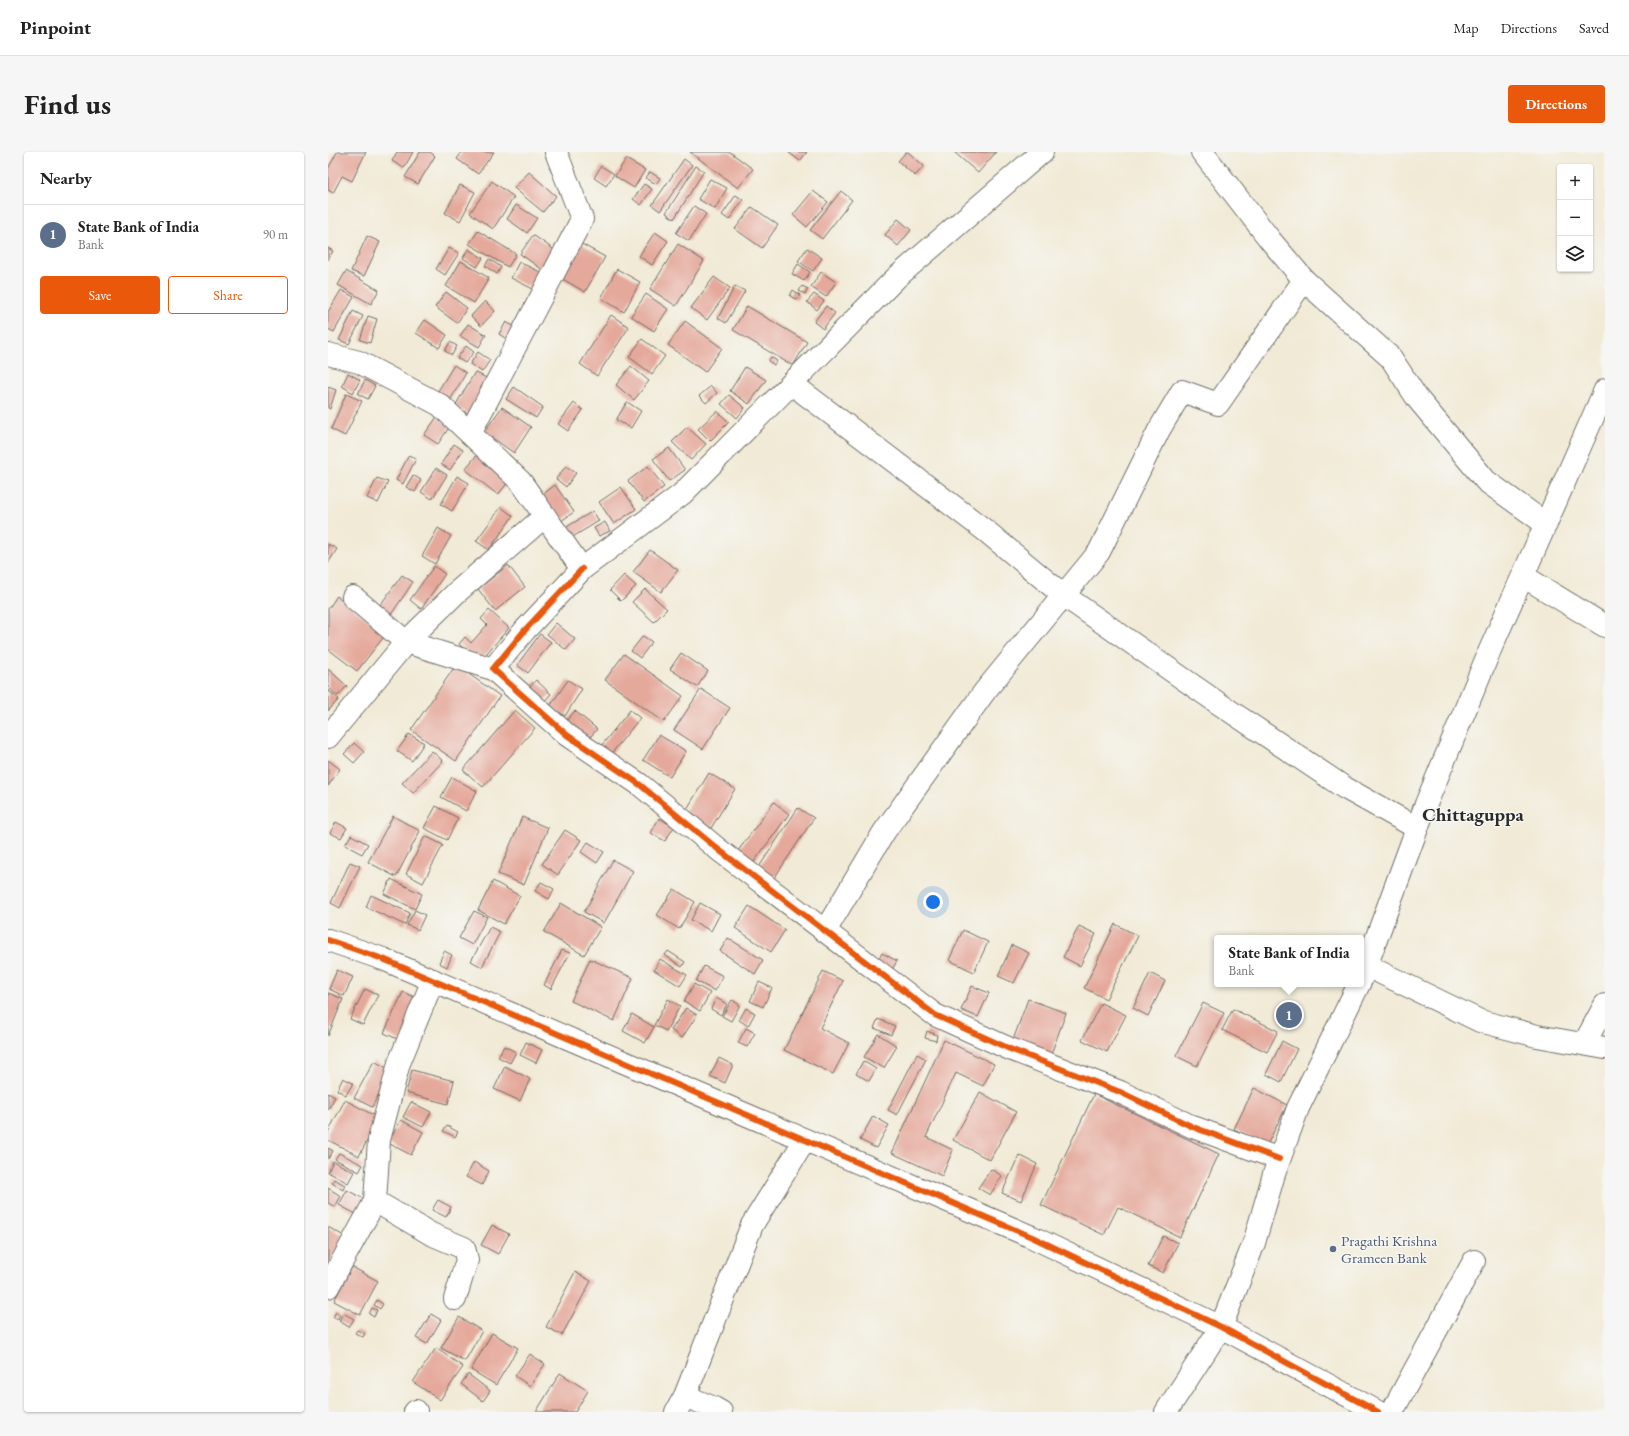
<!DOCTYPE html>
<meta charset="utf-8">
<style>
body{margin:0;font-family:"EB Garamond",serif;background:#f6f6f6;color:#222}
.controls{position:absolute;right:12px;top:12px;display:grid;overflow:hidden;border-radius:4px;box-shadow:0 1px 3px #0004}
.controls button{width:36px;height:36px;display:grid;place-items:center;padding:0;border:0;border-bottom:1px solid #e0e0e0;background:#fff;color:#222;font:20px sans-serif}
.you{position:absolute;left:605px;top:750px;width:14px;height:14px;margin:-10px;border:3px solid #fff;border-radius:50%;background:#1a73e8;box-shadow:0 0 0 6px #1a73e833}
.badge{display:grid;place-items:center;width:26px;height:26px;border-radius:50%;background:#ea580c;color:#fff;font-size:13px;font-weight:700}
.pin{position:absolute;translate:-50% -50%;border:2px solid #fff;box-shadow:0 1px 4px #0006}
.popup{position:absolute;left:886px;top:783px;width:150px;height:52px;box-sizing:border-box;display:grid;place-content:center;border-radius:4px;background:#fff;filter:drop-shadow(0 1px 3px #0005);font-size:13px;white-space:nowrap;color:#767676}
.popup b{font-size:15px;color:#222}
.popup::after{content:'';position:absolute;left:50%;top:100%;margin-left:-8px;border:8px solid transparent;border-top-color:#fff}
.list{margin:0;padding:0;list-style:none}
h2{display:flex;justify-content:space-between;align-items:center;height:52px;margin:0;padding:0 16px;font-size:17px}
h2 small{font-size:13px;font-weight:400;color:#767676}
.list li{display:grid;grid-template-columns:26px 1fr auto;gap:12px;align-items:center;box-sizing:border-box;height:60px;padding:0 16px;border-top:1px solid #e0e0e0}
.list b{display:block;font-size:15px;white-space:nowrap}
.list p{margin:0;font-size:13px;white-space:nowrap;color:#767676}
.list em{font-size:13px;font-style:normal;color:#767676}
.actions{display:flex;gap:8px;padding:12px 16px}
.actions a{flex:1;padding:9px 0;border:1px solid #ea580c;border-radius:4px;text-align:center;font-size:14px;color:#ea580c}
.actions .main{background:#ea580c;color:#fff}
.icon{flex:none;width:22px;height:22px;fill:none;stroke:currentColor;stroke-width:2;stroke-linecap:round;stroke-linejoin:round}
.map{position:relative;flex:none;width:1277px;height:1260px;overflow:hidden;border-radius:4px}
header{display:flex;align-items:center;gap:24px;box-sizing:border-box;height:56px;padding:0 20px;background:#fff;border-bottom:1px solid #e0e0e0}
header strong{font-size:19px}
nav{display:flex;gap:22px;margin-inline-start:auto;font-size:14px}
.intro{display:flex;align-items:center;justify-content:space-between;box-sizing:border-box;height:96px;padding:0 24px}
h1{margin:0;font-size:28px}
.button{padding:10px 18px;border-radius:4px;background:#ea580c;color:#fff;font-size:14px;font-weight:700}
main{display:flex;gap:24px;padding:0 24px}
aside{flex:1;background:#fff;border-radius:4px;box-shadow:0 1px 3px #0004}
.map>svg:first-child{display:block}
</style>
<header>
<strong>Pinpoint</strong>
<nav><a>Map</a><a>Directions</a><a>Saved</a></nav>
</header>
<div class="intro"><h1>Find us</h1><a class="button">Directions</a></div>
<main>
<aside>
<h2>Nearby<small></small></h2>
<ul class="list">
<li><span class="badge" style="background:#5c6f8a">1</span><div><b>State Bank of India</b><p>Bank</p></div><em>90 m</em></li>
</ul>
<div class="actions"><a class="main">Save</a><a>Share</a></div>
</aside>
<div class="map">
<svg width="1277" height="1260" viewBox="0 0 1277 1260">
<rect width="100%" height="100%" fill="#f6f6f2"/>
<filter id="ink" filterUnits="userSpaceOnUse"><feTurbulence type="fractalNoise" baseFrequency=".025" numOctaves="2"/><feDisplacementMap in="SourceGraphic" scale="8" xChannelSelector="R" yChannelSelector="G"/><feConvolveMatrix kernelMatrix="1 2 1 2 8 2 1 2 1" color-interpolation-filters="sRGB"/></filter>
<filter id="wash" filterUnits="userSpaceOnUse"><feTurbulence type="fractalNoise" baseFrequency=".012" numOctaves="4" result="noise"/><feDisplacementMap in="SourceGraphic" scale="16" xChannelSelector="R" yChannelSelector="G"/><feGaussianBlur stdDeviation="0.9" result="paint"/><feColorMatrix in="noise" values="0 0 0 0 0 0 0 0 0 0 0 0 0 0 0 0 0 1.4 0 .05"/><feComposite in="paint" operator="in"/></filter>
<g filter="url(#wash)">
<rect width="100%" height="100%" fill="#f1ead6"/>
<g id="blocks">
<g fill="#e5a99b">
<polygon points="9,0 38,0 24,29 14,24 5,41 0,38 0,17"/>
<polygon points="69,0 85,0 76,16 64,9"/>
<polygon points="92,0 102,0 107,4 90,32 77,25"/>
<polygon points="134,0 166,0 150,22 129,7"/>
<polygon points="362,0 402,0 425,17 410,36"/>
<polygon points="460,0 479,0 472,9"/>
<polygon points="578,0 580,0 596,14 587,24 570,9"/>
<polygon points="626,0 668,0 650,21"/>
<polygon points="298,7 317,18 306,36 287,24"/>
<polygon points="356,7 364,13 332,59 324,53"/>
<polygon points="273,14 286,22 278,34 266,26"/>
<polygon points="368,14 376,19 346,67 338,61"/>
<polygon points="201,20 228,44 215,60 186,36"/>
<polygon points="322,20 332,26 328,32 318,26"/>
<polygon points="382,27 399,36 387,57 370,47"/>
<polygon points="164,29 186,45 165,77 142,61"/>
<polygon points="316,32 324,37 313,53 305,47"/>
<polygon points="132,33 147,40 132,69 117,61"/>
<polygon points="485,39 500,50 479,75 465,63"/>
<polygon points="513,39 524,48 494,87 482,78"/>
<polygon points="408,43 415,48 401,68 394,63"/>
<polygon points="188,53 209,66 199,81 179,67"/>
<polygon points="366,54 378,62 361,89 348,81"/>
<polygon points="424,55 450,73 434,96 407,77"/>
<polygon points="570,67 583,78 570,94 557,83"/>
<polygon points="150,79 188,102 180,115 141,92"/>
<polygon points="327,80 340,89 324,113 311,104"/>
<polygon points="205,83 228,99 215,118 192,102"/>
<polygon points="39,84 52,90 36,124 23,119"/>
<polygon points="250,90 277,105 257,140 231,125"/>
<polygon points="350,92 376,109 348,154 322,137"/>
<polygon points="0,96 5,99 0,108"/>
<polygon points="121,96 131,101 117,123 108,117"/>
<polygon points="479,96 494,106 485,119 470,109"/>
<polygon points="140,97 155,106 149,115 135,106"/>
<polygon points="161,107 173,115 169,122 157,114"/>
<polygon points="133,109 161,126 146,151 118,134"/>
<polygon points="191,110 219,123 211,140 183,126"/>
<polygon points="470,112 482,120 476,129 464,122"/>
<polygon points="289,117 312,130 296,160 273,146"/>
<polygon points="18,119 51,138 43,152 10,133"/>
<polygon points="493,120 508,130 498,145 483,135"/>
<polygon points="386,125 402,136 379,168 363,156"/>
<polygon points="407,134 417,139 398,171 390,166"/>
<polygon points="474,134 480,137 477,142 471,139"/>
<polygon points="13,138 26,145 6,180 0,177 0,160"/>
<polygon points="465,138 472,143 469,148 462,144"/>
<polygon points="118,140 139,156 129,171 107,155"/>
<polygon points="318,142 340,157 326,179 303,164"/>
<polygon points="486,142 496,149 489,158 479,150"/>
<polygon points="157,149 167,159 153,174 143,164"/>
<polygon points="419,154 479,190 465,214 405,178"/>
<polygon points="498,154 507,161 495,177 486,170"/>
<polygon points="25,159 35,164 21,192 11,188"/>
<polygon points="283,163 301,175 269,224 252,212"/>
<polygon points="40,164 49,167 42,191 32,188"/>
<polygon points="97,168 119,183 111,196 88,181"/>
<polygon points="357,169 394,196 377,220 340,193"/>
<polygon points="178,170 187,175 180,188 171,182"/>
<polygon points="140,172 158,183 151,195 132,184"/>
<polygon points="314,187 337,204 324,222 301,205"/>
<polygon points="122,190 129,194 124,203 117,199"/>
<polygon points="138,194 146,200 137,211 129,206"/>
<polygon points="150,200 162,208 154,220 142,212"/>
<polygon points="443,205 449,209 446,213 440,209"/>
<polygon points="126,213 138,221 121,250 108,242"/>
<polygon points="303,214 321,229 306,248 288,233"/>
<polygon points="417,215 438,228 421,252 402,239"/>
<polygon points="147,220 162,228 142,263 127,254"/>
<polygon points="20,221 32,228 25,241 14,234"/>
<polygon points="37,228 47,234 40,247 30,242"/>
<polygon points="383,234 389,241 378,251 371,244"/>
<polygon points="0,235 8,238 2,257 0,256"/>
<polygon points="186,235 215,255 208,266 178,247"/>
<polygon points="18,242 34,249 17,284 3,277"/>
<polygon points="401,243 417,256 409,266 393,252"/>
<polygon points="299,250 313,259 303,276 288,268"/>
<polygon points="246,251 255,258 240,279 230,272"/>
<polygon points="174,255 203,275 186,301 156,280"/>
<polygon points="389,259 401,270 382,289 370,277"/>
<polygon points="109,265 122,274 110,292 96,283"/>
<polygon points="359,275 378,292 363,308 344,290"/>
<polygon points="126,292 135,298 122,318 113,312"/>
<polygon points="341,296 357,318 341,329 325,307"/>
<polygon points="81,303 88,307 75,332 68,328"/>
<polygon points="149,303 181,329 170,343 137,317"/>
<polygon points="238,314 248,321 238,335 228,327"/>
<polygon points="320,314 336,335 316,350 300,329"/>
<polygon points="108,316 119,323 104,347 93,340"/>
<polygon points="85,323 93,328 87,340 78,335"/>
<polygon points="129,324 141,331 124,359 113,352"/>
<polygon points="49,326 60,330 50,351 39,346"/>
<polygon points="227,333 246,360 233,369 214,343"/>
<polygon points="293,335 308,357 286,372 271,350"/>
<polygon points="173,355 185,364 161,398 148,389"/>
<polygon points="265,359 271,369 238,389 232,379"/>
<polygon points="277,370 282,379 271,384 266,376"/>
<polygon points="110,376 123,384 107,412 94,404"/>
<polygon points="0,392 9,397 0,411"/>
<polygon points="322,398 350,418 333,440 305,420"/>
<polygon points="180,413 197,435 167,459 150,437"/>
<polygon points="106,414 117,422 93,457 82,448"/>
<polygon points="74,423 85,430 62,464 50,456"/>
<polygon points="296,423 308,434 293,449 282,438"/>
<polygon points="317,437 339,457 326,470 304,450"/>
<polygon points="9,444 58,482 29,519 0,497 0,457"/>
<polygon points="161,458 181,476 151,510 131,492 137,485 143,491 159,473 153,467"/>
<polygon points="228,471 247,487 238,498 219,482"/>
<polygon points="212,482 223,490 200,521 189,513"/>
<polygon points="315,484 324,490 312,506 303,499"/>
<polygon points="353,501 380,519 369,535 342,517"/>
<polygon points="296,502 355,544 336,570 277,528"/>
<polygon points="128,513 172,544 128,609 83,578"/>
<polygon points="0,517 19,534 10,544 0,535"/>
<polygon points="208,528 223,542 215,551 199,538"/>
<polygon points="240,528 254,537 237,564 222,554"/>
<polygon points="373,537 402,556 375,597 346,578"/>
<polygon points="0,538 11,547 0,559"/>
<polygon points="187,558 207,576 155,635 135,618"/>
<polygon points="302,558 312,566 279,607 269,599"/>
<polygon points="247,559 269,577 258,590 236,571"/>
<polygon points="81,582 96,591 84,609 69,599"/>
<polygon points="331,583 358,599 342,625 315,608"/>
<polygon points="26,591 36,600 26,611 16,602"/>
<polygon points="104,599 115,609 85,641 74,631"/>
<polygon points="0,608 12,617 0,634"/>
<polygon points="381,621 407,637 380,681 354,665"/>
<polygon points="124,625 149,639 138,659 113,645"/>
<polygon points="446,650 461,662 420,718 404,707"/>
<polygon points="108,654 130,666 119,688 96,676"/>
<polygon points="470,656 486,666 443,731 427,721"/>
<polygon points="65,664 92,679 68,725 40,710"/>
<polygon points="194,665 220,676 196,733 170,722"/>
<polygon points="331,666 346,675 337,689 323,681"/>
<polygon points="8,670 19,676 13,686 2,681"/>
<polygon points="237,678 253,688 230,723 214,712"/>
<polygon points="23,683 40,692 34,702 17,693"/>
<polygon points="97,684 115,693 95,731 78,722"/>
<polygon points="260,690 276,700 269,711 253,700"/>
<polygon points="285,708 305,719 276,771 256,760"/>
<polygon points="22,710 32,714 12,756 3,751"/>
<polygon points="63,727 94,742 87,757 56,742"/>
<polygon points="165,729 192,744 176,772 150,758"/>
<polygon points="213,730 226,737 221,747 207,739"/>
<polygon points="346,737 367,750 351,777 329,763"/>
<polygon points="43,743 82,761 77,773 38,755"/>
<polygon points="233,751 273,775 256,803 216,780"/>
<polygon points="372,751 392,762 383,779 363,768"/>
<polygon points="421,754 457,778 443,800 407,776"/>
<polygon points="87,758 97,763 90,778 79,773"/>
<polygon points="146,759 159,765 144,793 131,786"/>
<polygon points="787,772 810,784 778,847 756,836"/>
<polygon points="751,774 768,782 752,814 735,805"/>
<polygon points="162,775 172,780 154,815 143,809"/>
<polygon points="635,778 660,790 646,820 621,808"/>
<polygon points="400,786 435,808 427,822 392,799"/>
<polygon points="684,793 701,801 686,831 670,824"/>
<polygon points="234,798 242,801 223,837 216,833"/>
<polygon points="116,799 124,803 119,815 111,811"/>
<polygon points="340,799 357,810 354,815 337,803"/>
<polygon points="554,801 569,809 562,821 547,813"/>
<polygon points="262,807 305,826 286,869 243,849"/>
<polygon points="332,807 359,823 352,834 326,818"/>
<polygon points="376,814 395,824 387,839 368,829"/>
<polygon points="9,818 25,825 16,844 1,837"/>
<polygon points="495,819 515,829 492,876 521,891 505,922 456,898"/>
<polygon points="822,821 837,829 820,864 805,856"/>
<polygon points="431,830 444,836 435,855 422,849"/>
<polygon points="366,832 382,841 372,859 356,849"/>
<polygon points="644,834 661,841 650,865 633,858"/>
<polygon points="37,837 50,843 35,873 22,867"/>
<polygon points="75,840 93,848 74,889 56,881"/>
<polygon points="0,841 15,847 0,884"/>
<polygon points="388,846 399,852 393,863 383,857"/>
<polygon points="340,847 352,854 338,879 326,873"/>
<polygon points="700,847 738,861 723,902 685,888"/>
<polygon points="404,848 412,853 403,869 394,864"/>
<polygon points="773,851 798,863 779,900 754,888"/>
<polygon points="875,851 896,861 869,914 848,904"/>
<polygon points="358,856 369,863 354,886 343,878"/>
<polygon points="418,856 427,861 420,874 411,868"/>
<polygon points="905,857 950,879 939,900 894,878"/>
<polygon points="304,862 326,875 317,891 295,879"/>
<polygon points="550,867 567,874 563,883 546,876"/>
<polygon points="418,876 427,881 419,895 410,891"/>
<polygon points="599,879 609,883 608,889 597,886"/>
<polygon points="550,882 569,894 556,916 536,905"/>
<polygon points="616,888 666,912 655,934 628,921 598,985 625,998 614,1024 564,1001"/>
<polygon points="954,889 969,897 953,930 938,922"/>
<polygon points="198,890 214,898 208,911 192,903"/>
<polygon points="176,894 188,900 182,911 170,905"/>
<polygon points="589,902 598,907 569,963 560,958"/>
<polygon points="391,906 405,913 397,931 382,924"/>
<polygon points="46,909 63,918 44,955 26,946"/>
<polygon points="535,909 548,917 541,929 528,922"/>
<polygon points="177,914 202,927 192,949 166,937"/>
<polygon points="84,918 126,929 120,952 78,941"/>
<polygon points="15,926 25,931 18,943 9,938"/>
<polygon points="926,936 959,953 939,993 906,977"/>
<polygon points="652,940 688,960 662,1008 625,988"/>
<polygon points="0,941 7,945 0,958"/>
<polygon points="766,942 891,1002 852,1085 790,1055 776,1083 713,1053"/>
<polygon points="17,948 51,966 31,1004 0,988 0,980"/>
<polygon points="83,950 103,960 95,975 75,965"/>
<polygon points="545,964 561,973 548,996 532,988"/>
<polygon points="73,968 95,980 83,1003 60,991"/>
<polygon points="119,974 130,980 127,985 115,979"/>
<polygon points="0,996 5,999 0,1007"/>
<polygon points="11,1001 35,1013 31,1020 7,1007"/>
<polygon points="691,1003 709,1012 693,1049 674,1041"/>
<polygon points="5,1009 26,1020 20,1031 0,1020"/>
<polygon points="146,1010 161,1019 154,1033 138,1025"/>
<polygon points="663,1017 674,1024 662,1043 650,1036"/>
<polygon points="6,1027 17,1033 15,1038 4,1031"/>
<polygon points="0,1036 13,1044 7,1055 0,1051"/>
<polygon points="19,1038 36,1047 28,1062 11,1053"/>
<polygon points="110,1048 123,1055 118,1065 104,1058"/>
<polygon points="164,1073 181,1082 170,1102 153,1093"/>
<polygon points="0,1075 16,1084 0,1114"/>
<polygon points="835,1084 850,1091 835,1121 820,1114"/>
<polygon points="24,1115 50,1129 32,1163 6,1149"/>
<polygon points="247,1120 263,1129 234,1183 218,1175"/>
<polygon points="49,1148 55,1152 52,1157 46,1153"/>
<polygon points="44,1156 49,1158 46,1165 41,1162"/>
<polygon points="8,1160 12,1162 10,1167 5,1165"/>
<polygon points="15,1161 26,1167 21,1175 11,1169"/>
<polygon points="103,1162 113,1168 99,1192 88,1186"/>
<polygon points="131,1165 154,1179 137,1209 113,1196"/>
<polygon points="29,1178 37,1182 35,1185 27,1181"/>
<polygon points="164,1181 190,1196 168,1233 143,1218"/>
<polygon points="108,1196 135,1215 112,1248 85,1230"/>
<polygon points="202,1202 217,1212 202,1234 187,1224"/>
<polygon points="232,1221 260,1239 247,1260 208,1260"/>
<polygon points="140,1222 162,1239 155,1249 133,1232"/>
</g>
</g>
</g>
<g filter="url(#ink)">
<use href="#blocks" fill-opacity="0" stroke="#706e67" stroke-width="1"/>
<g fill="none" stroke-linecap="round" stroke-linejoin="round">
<g stroke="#706e67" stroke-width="24">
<g id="minor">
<polyline points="874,0 943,89 976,128 1063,206 1089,246 1158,329 1218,372"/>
<polyline points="0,202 31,210 112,253 193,330 254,417 354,342 568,126 714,0"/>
<polyline points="464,232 658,379 735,443 890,551 1017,636 1089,676"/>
<polyline points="142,281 254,67 228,0"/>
<polyline points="254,417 197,478 165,517 239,583 311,632 391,698 607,863 682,897 792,940 865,975 951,1007"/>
<polyline points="1195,424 1277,474"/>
<polyline points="25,445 78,490 165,517"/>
<polyline points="0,585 78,490 128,441 217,364"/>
<polyline points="497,779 556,680 657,539 771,400 831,278 854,239 890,252 976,128"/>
<polyline points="0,788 55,807 704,1085 893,1175 1050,1260"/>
<polyline points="1039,814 1152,869 1209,884 1277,896"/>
<polyline points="105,828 71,911 51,988 47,1049 103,1082 136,1096 139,1108 127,1147"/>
<polyline points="1033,828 1098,652 1162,498 1277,238"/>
<polyline points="1256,892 1277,853"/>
<polyline points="0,1135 47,1049"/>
<polyline points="357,1244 386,1256 393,1260"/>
<polyline points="87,1260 88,1259"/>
<polyline points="348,1260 357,1244 424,1073 477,988"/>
<polyline points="838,1260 893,1175 926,1091 946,1022 970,956 1031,832"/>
<polyline points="1064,1260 1146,1109"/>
</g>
</g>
<use href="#minor" stroke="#fff" stroke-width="22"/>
<g stroke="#f6f6f2" stroke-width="8">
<g id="cycleway">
<polyline points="254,417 197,478 165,517 239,583 311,632 391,698 607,863 682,897 792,940 865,975 951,1007"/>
<polyline points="0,788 55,807 704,1085 893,1175 1050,1260"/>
</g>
</g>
<use href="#cycleway" stroke="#e8590c" stroke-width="6"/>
</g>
</g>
<circle fill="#5c6f8a" stroke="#f6f6f2" stroke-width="1.5" cx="1005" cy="1097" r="4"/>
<g text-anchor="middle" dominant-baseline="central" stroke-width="3" stroke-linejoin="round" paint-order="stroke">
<g font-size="15" fill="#4e5e75" stroke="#f6f6f2" text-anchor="start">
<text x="1013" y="1088">Pragathi Krishna<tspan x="1013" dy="17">Grameen Bank</tspan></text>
</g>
<g font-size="19" font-weight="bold" fill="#2b2b2b" stroke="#f6f6f2">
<text x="1145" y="662">Chittaguppa</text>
</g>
</g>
</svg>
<div class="controls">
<button>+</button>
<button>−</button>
<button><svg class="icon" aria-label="layers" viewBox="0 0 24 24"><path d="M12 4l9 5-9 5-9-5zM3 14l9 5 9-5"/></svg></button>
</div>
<div class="you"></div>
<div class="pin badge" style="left:961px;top:863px;background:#5c6f8a">1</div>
<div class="popup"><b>State Bank of India</b>Bank</div>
</div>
</main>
